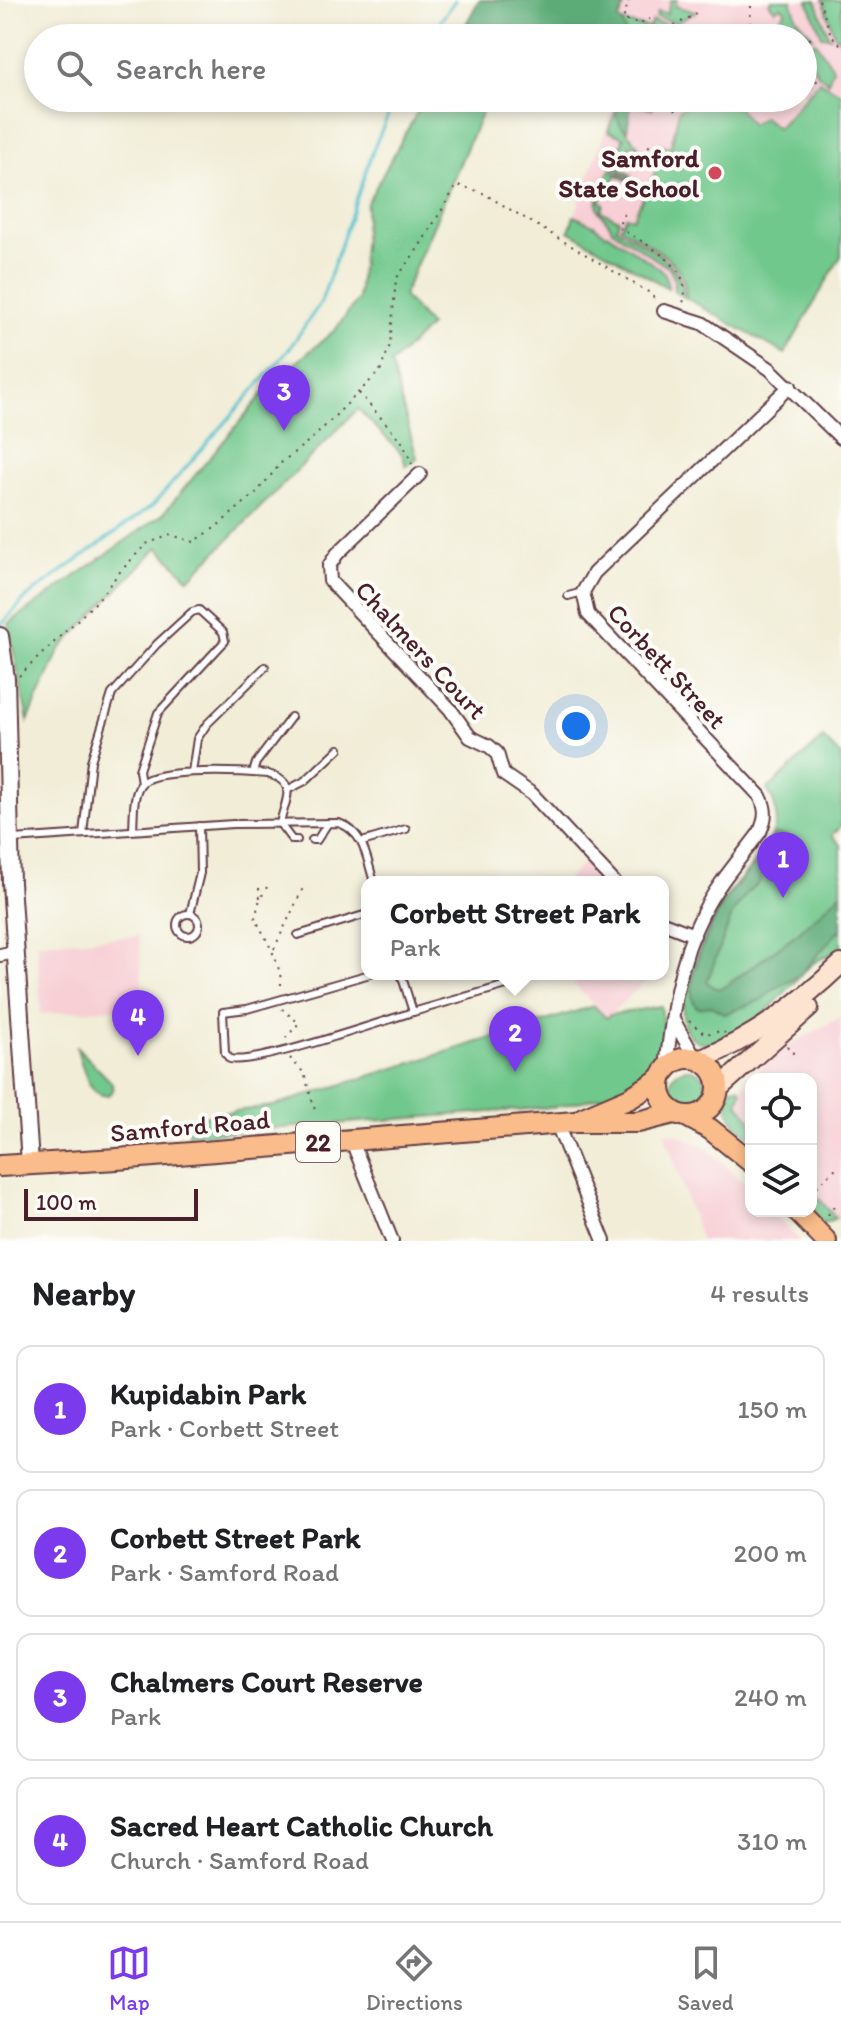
<!DOCTYPE html>
<meta charset="utf-8">
<style>
body{margin:0;font-family:Itim,sans-serif;background:#f6f6f6;color:#202124}
.controls{position:absolute;right:24px;bottom:24px;display:grid;overflow:hidden;border-radius:16px;box-shadow:0 4px 12px #0003}
.controls button{width:72px;height:72px;display:grid;place-items:center;padding:0;border:0;border-bottom:2px solid #e0e0e0;background:#fff;color:#202124;font:40px sans-serif}
.scale{position:absolute;left:24px;bottom:20px;width:174px;box-sizing:border-box;padding-left:8px;border:4px solid #4a1f2b;border-top:0;font-size:22px;line-height:28px;white-space:nowrap;color:#4a1f2b;-webkit-text-stroke:6px #fdfcf7;paint-order:stroke}
.you{position:absolute;left:576px;top:726px;width:28px;height:28px;margin:-20px;border:6px solid #fff;border-radius:50%;background:#1a73e8;box-shadow:0 0 0 12px #1a73e833}
.badge{display:grid;place-items:center;width:52px;height:52px;border-radius:50%;background:#7c3aed;color:#fff;font-size:26px;font-weight:700}
.pin{position:absolute;translate:-50% -66px;filter:drop-shadow(0 2px 4px #0008)}
.pin::after{content:'';position:absolute;top:42px;width:28px;height:24px;background:inherit;clip-path:polygon(0 0,100% 0,50% 100%)}
.popup{position:absolute;left:361px;top:876px;width:308px;height:104px;box-sizing:border-box;display:grid;place-content:center;border-radius:16px;background:#fff;filter:drop-shadow(0 2px 6px #0005);font-size:26px;white-space:nowrap;color:#757577}
.popup b{font-size:30px;color:#202124}
.popup::after{content:'';position:absolute;left:50%;top:100%;margin-left:-16px;border:16px solid transparent;border-top-color:#fff}
.list{margin:0;padding:0;list-style:none}
h2{display:flex;justify-content:space-between;align-items:center;height:104px;margin:0;padding:0 32px;font-size:34px}
h2 small{font-size:26px;font-weight:400;color:#757577}
.list li{display:grid;grid-template-columns:52px 1fr auto;gap:24px;align-items:center;box-sizing:border-box;height:128px;margin:0 16px 16px;padding:0 16px;border:2px solid #e0e0e0;border-radius:16px}
.list b{display:block;font-size:30px;white-space:nowrap}
.list p{margin:0;font-size:26px;white-space:nowrap;color:#757577}
.list em{font-size:26px;font-style:normal;color:#757577}
.icon{flex:none;width:44px;height:44px;fill:none;stroke:currentColor;stroke-width:2;stroke-linecap:round;stroke-linejoin:round}
.map{position:relative;flex:none;width:841px;height:1241px;overflow:hidden}
.search{position:absolute;background:#fff;box-shadow:0 4px 12px #0003;left:24px;right:24px;top:24px;height:88px;display:flex;align-items:center;gap:20px;box-sizing:border-box;padding:0 28px;border-radius:44px;color:#757577;font-size:30px}
.sheet{height:680px;background:#fff}
nav{display:flex;justify-content:space-around;align-items:center;box-sizing:border-box;height:112px;border-top:2px solid #e0e0e0;background:#fff;font-size:22px;color:#757577}
nav a{display:grid;justify-items:center;gap:4px}
nav .on{color:#7c3aed}
.map>svg:first-child{display:block}
</style>
<div class="map">
<svg width="841" height="1241" viewBox="0 0 841 1241">
<rect width="100%" height="100%" fill="#fdfcf7"/>
<filter id="ink" filterUnits="userSpaceOnUse"><feTurbulence type="fractalNoise" baseFrequency=".0125" numOctaves="2"/><feDisplacementMap in="SourceGraphic" scale="16" xChannelSelector="R" yChannelSelector="G"/><feConvolveMatrix kernelMatrix="1 2 1 2 8 2 1 2 1" color-interpolation-filters="sRGB"/></filter>
<filter id="wash" filterUnits="userSpaceOnUse"><feTurbulence type="fractalNoise" baseFrequency=".006" numOctaves="4" result="noise"/><feDisplacementMap in="SourceGraphic" scale="32" xChannelSelector="R" yChannelSelector="G"/><feGaussianBlur stdDeviation="1.8" result="paint"/><feColorMatrix in="noise" values="0 0 0 0 0 0 0 0 0 0 0 0 0 0 0 0 0 1.4 0 .05"/><feComposite in="paint" operator="in"/></filter>
<g filter="url(#wash)">
<rect width="100%" height="100%" fill="#f1edd7"/>
<g fill="#f7cfd5">
<polygon points="493,0 841,0 841,256 785,354 569,231 617,98 803,98 803,38 506,38"/>
<polygon points="583,863 601,882 564,882"/>
<polygon points="139,936 144,1006 41,1014 37,943"/>
<polygon points="565,974 653,974 606,1018"/>
<polygon points="841,1017 841,1223 811,1190 811,1079 751,1079 751,1127 733,1098 758,1070 787,1046"/>
<polygon points="664,1132 682,1136 707,1148 751,1190 751,1211 771,1211 800,1241 701,1241"/>
</g>
<g fill="#71c88c" stroke="#5e745c" stroke-width="2">
<polygon points="671,0 677,0 675,6 696,12 676,23 656,17 658,12 667,14"/>
<polygon points="772,0 791,0 797,18 813,37 792,33 780,18 786,11 781,6 775,10 769,3"/>
<polygon points="816,0 828,34 831,37 822,36 808,1"/>
<polygon points="823,0 841,0 841,41 834,34"/>
<polygon points="652,21 681,29 696,38 684,38 679,32 671,38 627,38 622,22 649,28"/>
<polygon points="467,22 506,38 458,38"/>
<polygon points="815,41 833,68 828,82 818,74 804,53"/>
<path d="M819,81L841,93V256L785,354L686,298C690,262 645,243 620,227L626,216L633,218L662,159L657,155V144L671,147L679,110L688,104L691,105L694,98H731L751,125L763,117L778,128Z"/>
<polygon points="425,98 488,98 403,296 430,326 391,364 417,458 406,466 402,454 358,409 189,579 158,547 60,649 28,721 8,624 163,514 272,383 335,330 358,299 367,203"/>
<path d="M616,110C617,125 633,137 640,148L631,144L619,168L631,175L630,177L611,167L624,138L608,131Z"/>
<path d="M610,170L629,179L628,181L616,175L607,194L604,193L600,201L604,204L601,211L619,220L616,228C642,244 684,262 684,297L674,291V278L669,268L612,230C611,224 606,220 601,214C591,202 605,183 610,170Z"/>
<polygon points="574,216 594,225 605,234 607,233 659,268 665,274 668,288 569,231"/>
<path d="M823,738L841,756V826L832,835L841,845V948C831,956 819,957 810,966C784,991 759,1027 723,1041C714,1044 703,1045 694,1039C664,1019 703,939 715,915C729,885 759,865 772,835C779,819 777,804 767,790Z"/>
<polygon points="594,1006 606,1018 610,1015 661,1006 664,1033 657,1054 635,1085 614,1094 555,1107 189,1135 186,1118 273,1106"/>
<path d="M76,1046L112,1083L113,1090L108,1095C87,1098 82,1062 76,1046Z"/>
<circle cx="688" cy="1087" r="18"/>
<path d="M739,1087L742,1091L738,1103L751,1120V1137C735,1125 719,1108 732,1088Z"/>
<polygon points="811,1190 812,1191 836,1218 823,1223 811,1210"/>
</g>
<g fill="#5cac78" stroke="#536652" stroke-width="2">
<polygon points="479,0 606,0 624,6 619,20 622,22 627,38 506,38 467,22"/>
<path d="M621,98H661L654,104L653,109L631,105L627,131C615,121 613,111 621,98Z"/>
<path d="M779,834L796,839L802,848L779,849L765,867L759,883L747,893L732,915L707,982L717,989L726,986L799,932L841,893V928L799,976L774,989L761,1000L725,1014L711,1006L698,1008C679,993 709,929 720,910C735,883 760,863 774,835Z"/>
</g>
<g fill="none" stroke-linecap="round" stroke-linejoin="round">
<g stroke="#53c0cd" stroke-width="3">
<polyline points="429,38 455,0"/>
<polyline points="0,626 27,597 153,505 287,352 321,302 375,145 396,98"/>
</g>
</g>
</g>
<g filter="url(#ink)">
<g fill="none" stroke-linecap="round" stroke-linejoin="round">
<g stroke="#633e45" stroke-width="10">
<g id="service">
<polyline points="568,596 583,592"/>
<polyline points="192,772 197,739 207,724 265,667"/>
<polyline points="253,773 256,763 291,717"/>
<polyline points="287,790 305,781 339,749"/>
<path d="M133,830C134,817 132,791 143,782C159,768 244,772 268,774C300,783 284,801 280,824L292,840H297"/>
<polyline points="83,834 91,761 112,694 157,644 192,612 199,610 223,632 225,641 158,713 139,770 141,783"/>
<path d="M13,839L233,824L339,823C365,833 366,857 374,882"/>
<polyline points="312,840 317,840 328,823"/>
<polyline points="362,842 406,829"/>
<polyline points="190,914 200,873 199,826"/>
<circle cx="188" cy="925" r="11"/>
<polyline points="298,935 367,914"/>
<path d="M370,974L247,1009L223,1012L225,1053L230,1059C255,1065 380,1022 413,1012"/>
<polyline points="401,974 413,1012 520,981"/>
</g>
</g>
<g stroke="#633e45" stroke-width="16">
<g id="minor">
<polyline points="664,311 702,323 770,369 841,438"/>
<polyline points="420,474 337,554 329,566 330,581 450,709 470,737 489,746 497,753 503,774 532,794 614,882"/>
<polyline points="663,923 694,935"/>
<polyline points="0,955 15,952"/>
<polyline points="674,1021 695,1058"/>
<path d="M666,1068C672,1015 678,962 703,913C717,884 741,858 760,832C766,818 767,810 760,796L588,614L583,592L594,573L790,386"/>
<polyline points="557,1124 604,1241"/>
<polyline points="351,1139 392,1241"/>
</g>
</g>
<g stroke="#633e45" stroke-width="20">
<polyline id="tertiary" points="0,636 6,679 11,883 30,1163"/>
</g>
<g stroke="#633e45" stroke-width="22">
<g id="secondary">
<path d="M700,1060C755,1037 799,1004 841,964"/>
<polyline points="718,1089 809,1008"/>
</g>
</g>
<g stroke="#633e45" stroke-width="24">
<g id="primary">
<circle cx="689" cy="1087" r="29"/>
<polyline points="686,1116 710,1129 751,1162"/>
<polyline points="583,1118 630,1098 660,1079"/>
<polyline points="0,1166 117,1159 575,1122 638,1122 674,1113"/>
<polyline points="797,1211 826,1241"/>
</g>
</g>
<g stroke="#633e45" stroke-width="2" stroke-dasharray="2 6" stroke-linecap="butt">
<polyline points="629,0 623,20 640,24 650,19"/>
<polyline points="819,0 831,35 841,45"/>
<polyline points="674,26 696,14"/>
<polyline points="724,38 722,35 726,32"/>
<polyline points="742,38 750,23 751,6"/>
<polyline points="793,38 814,39"/>
<polyline points="811,88 819,78"/>
<polyline points="674,111 678,105 684,103"/>
<polyline points="648,146 654,148 652,154"/>
<path d="M624,214L618,227C644,244 695,265 683,303"/>
<polyline points="359,393 403,443 412,464"/>
<polyline points="19,676 96,602 118,574 146,544 171,535 194,542 216,527 257,492 282,462 315,436 380,371 390,345 396,279 419,247 457,185 481,192 650,293 656,301"/>
<path d="M267,887L260,899L255,918C264,935 286,972 280,990"/>
<polyline points="259,888 260,898"/>
<polyline points="274,949 303,888"/>
<polyline points="602,979 608,974"/>
<polyline points="282,1009 299,1023 284,1040"/>
<polyline points="689,1021 705,1034 722,1031 725,1033"/>
<polyline points="787,1046 794,1054"/>
<polyline points="290,1058 304,1073 315,1110"/>
<polyline points="811,1192 837,1167"/>
<polyline points="828,1215 836,1204"/>
</g>
<use href="#service" stroke="#fff" stroke-width="6"/>
<use href="#minor" stroke="#fff" stroke-width="12"/>
<use href="#tertiary" stroke="#fff" stroke-width="16"/>
<use href="#secondary" stroke="#fde4d0" stroke-width="18"/>
<use href="#primary" stroke="#f9bc8a" stroke-width="20"/>
</g>
</g>
<circle fill="#d1495b" stroke="#fdfcf7" stroke-width="3" cx="715" cy="173" r="8"/>
<g text-anchor="middle" dominant-baseline="central" stroke-width="8" stroke-linejoin="round" paint-order="stroke">
<rect fill="#fdfcf7" stroke="#806168" stroke-width="2" x="296" y="1122" width="44" height="40" rx="6"/>
<g font-size="24" font-weight="bold" fill="#4a1f2b">
<text x="318" y="1142">22</text>
</g>
<g font-size="26" font-weight="bold" fill="#4a1f2b" stroke="#fdfcf7" text-anchor="end">
<text x="699" y="158">Samford<tspan x="699" dy="30">State School</tspan></text>
</g>
<g font-size="26" fill="#4a1f2b" stroke="#fdfcf7">
<text transform="translate(421 650) rotate(47)">Chalmers Court</text>
<text transform="translate(667 666) rotate(47)">Corbett Street</text>
<text transform="translate(190 1126) rotate(-5)">Samford Road</text>
</g>
</g>
</svg>
<div class="controls">
<button><svg class="icon" aria-label="locate" viewBox="0 0 24 24"><circle cx="12" cy="12" r="6"/><path d="M12 2v4M12 18v4M2 12h4M18 12h4"/></svg></button>
<button><svg class="icon" aria-label="layers" viewBox="0 0 24 24"><path d="M12 4l9 5-9 5-9-5zM3 14l9 5 9-5"/></svg></button>
</div>
<div class="scale">100 m</div>
<div class="you"></div>
<div class="pin badge" style="left:783px;top:898px">1</div>
<div class="pin badge" style="left:515px;top:1072px">2</div>
<div class="popup"><b>Corbett Street Park</b>Park</div>
<div class="pin badge" style="left:284px;top:431px">3</div>
<div class="pin badge" style="left:138px;top:1056px">4</div>
<div class="search"><svg class="icon" aria-label="search" viewBox="0 0 24 24"><circle cx="10" cy="10" r="6"/><path d="M15 15l6 6"/></svg>Search here</div>
</div>
<section class="sheet">
<h2>Nearby<small>4 results</small></h2>
<ul class="list">
<li><span class="badge">1</span><div><b>Kupidabin Park</b><p>Park · Corbett Street</p></div><em>150 m</em></li>
<li><span class="badge">2</span><div><b>Corbett Street Park</b><p>Park · Samford Road</p></div><em>200 m</em></li>
<li><span class="badge">3</span><div><b>Chalmers Court Reserve</b><p>Park</p></div><em>240 m</em></li>
<li><span class="badge">4</span><div><b>Sacred Heart Catholic Church</b><p>Church · Samford Road</p></div><em>310 m</em></li>
</ul>
</section>
<nav>
<a class="on"><svg class="icon" aria-label="map" viewBox="0 0 24 24"><path d="M3 6l6-2 6 2 6-2v14l-6 2-6-2-6 2zM9 4v14M15 6v14"/></svg>Map</a>
<a><svg class="icon" aria-label="directions" viewBox="0 0 24 24"><path d="M12 3l9 9-9 9-9-9zM9 14v-3h6M13 9l2 2-2 2"/></svg>Directions</a>
<a><svg class="icon" aria-label="saved" viewBox="0 0 24 24"><path d="M7 4h10v16l-5-4-5 4z"/></svg>Saved</a>
</nav>
